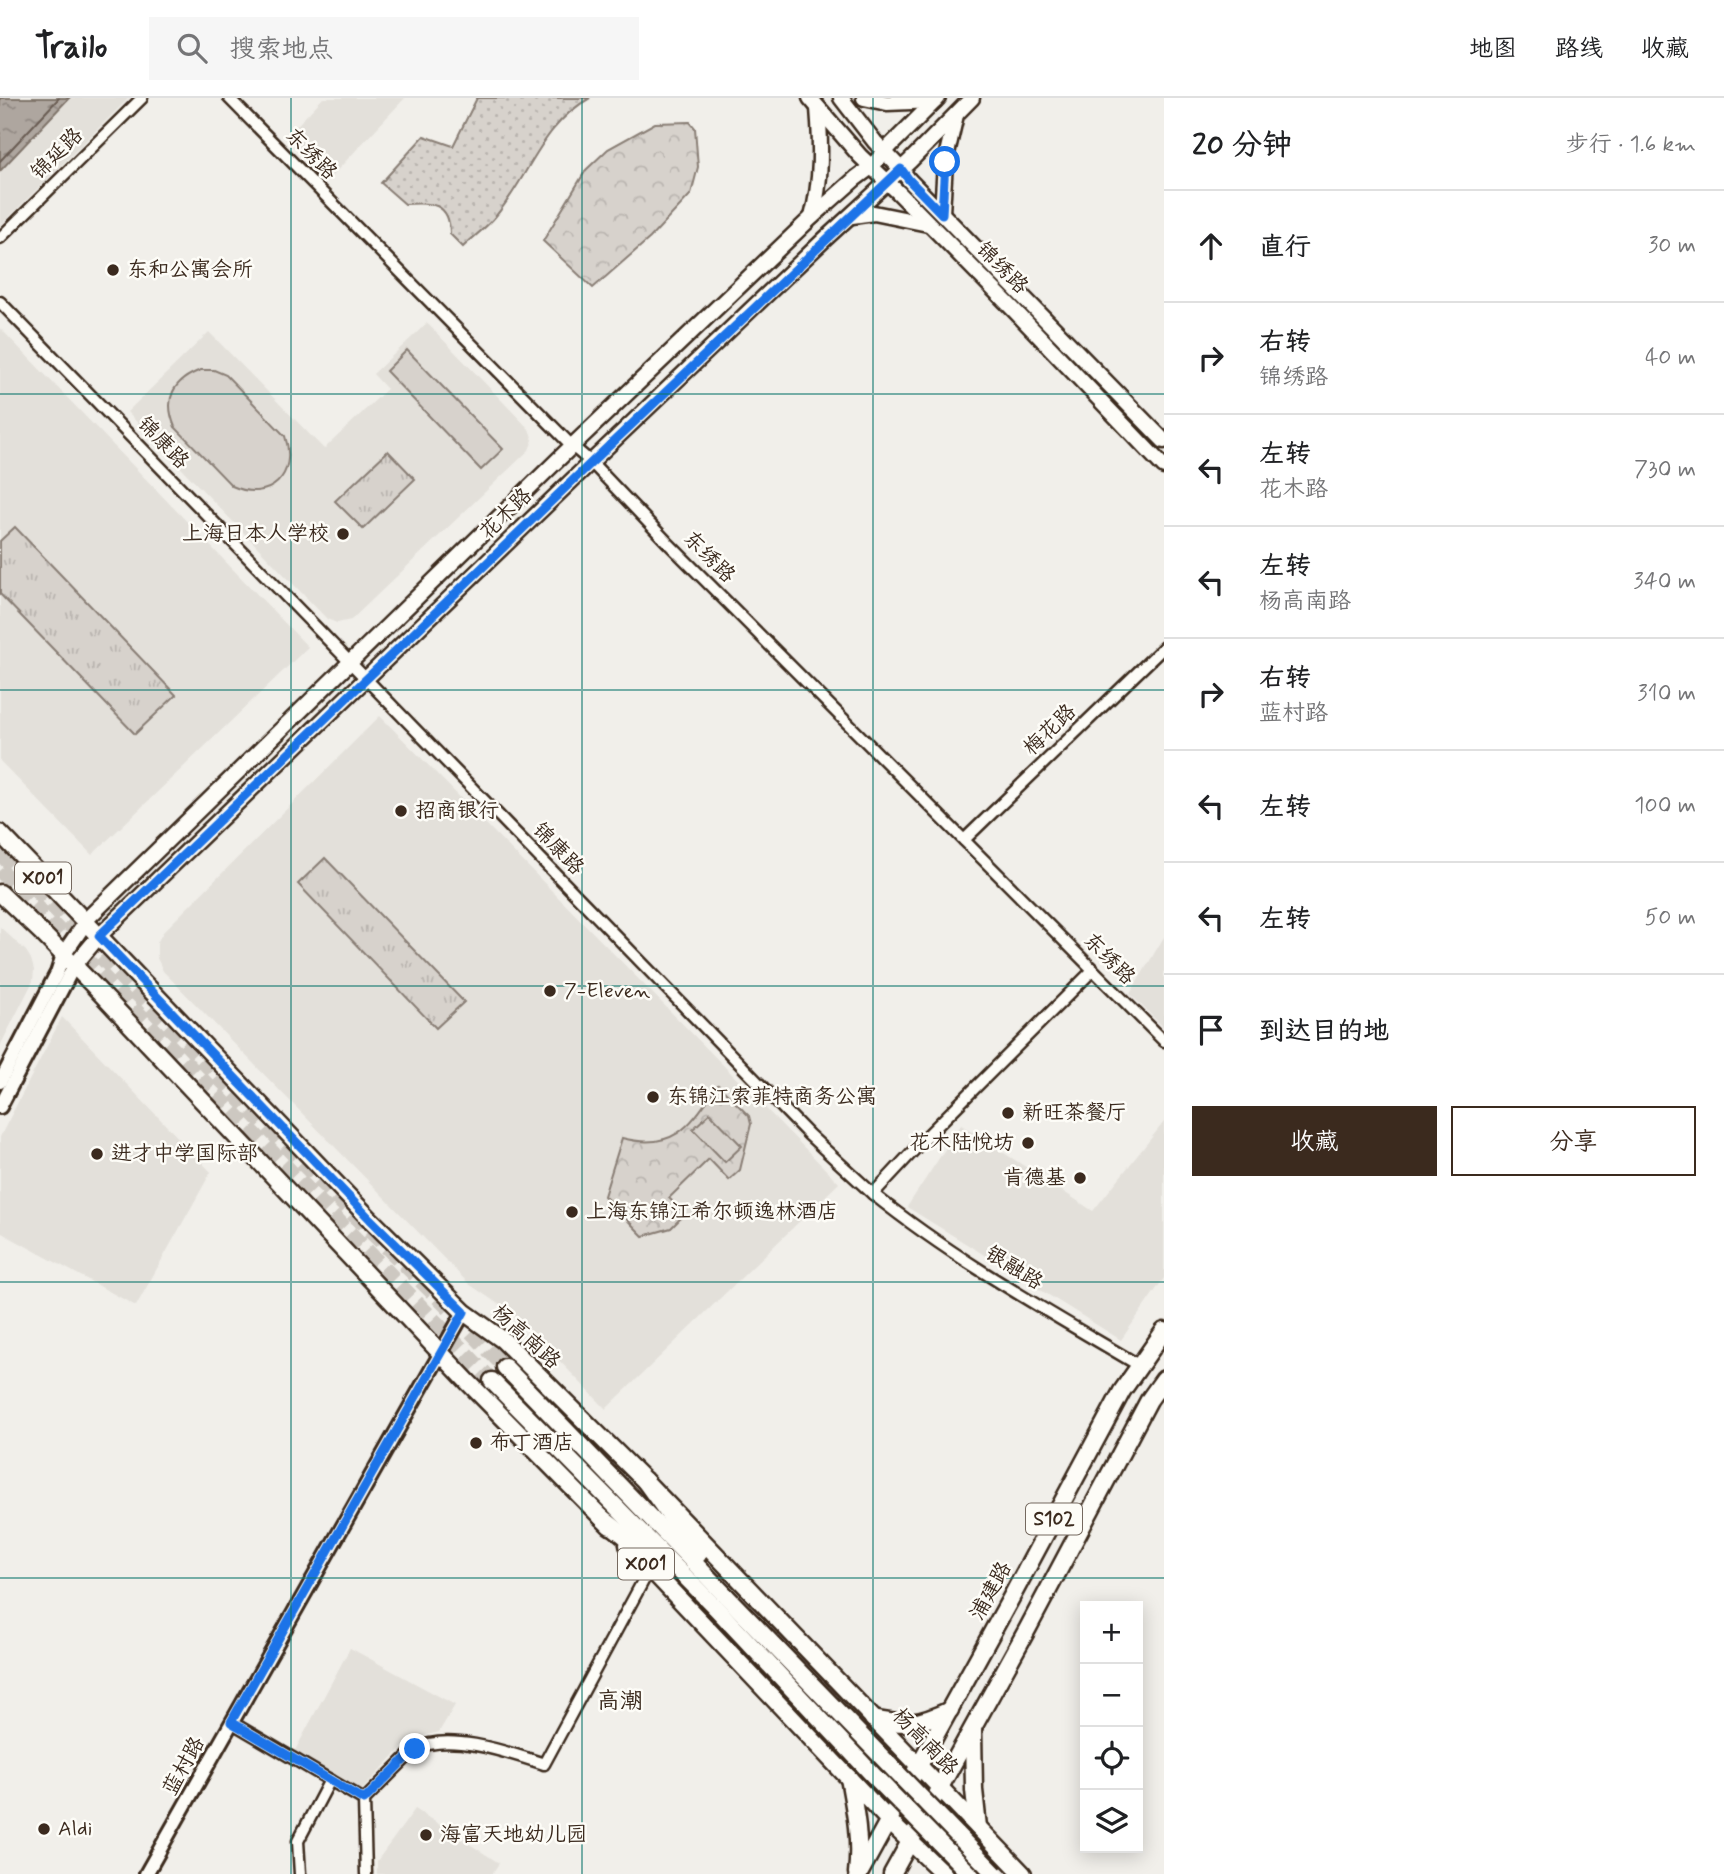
<!DOCTYPE html>
<html lang="zh">
<meta charset="utf-8">
<style>
body{margin:0;font-family:Mynerve,"LXGW WenKai TC",sans-serif;background:#f6f6f6;color:#202124}
.controls{position:absolute;right:21px;bottom:21px;display:grid;overflow:hidden;border-radius:0px;box-shadow:0 4px 18px #0003}
.controls button{width:63px;height:63px;display:grid;place-items:center;padding:0;border:0;border-bottom:2px solid #e0e0e0;background:#fff;color:#202124;font:35px sans-serif}
.stop{position:absolute;width:21px;height:21px;margin:-16px;border:5px solid #1a73e8;border-radius:50%;background:#fff}
.stop.end{background:#1a73e8;border-color:#fff;box-shadow:0 2px 7px #0008}
.list{margin:0;padding:0;list-style:none}
h2{display:flex;justify-content:space-between;align-items:center;height:91px;margin:0;padding:0 28px;font-size:30px}
h2 small{font-size:23px;font-weight:400;color:#757577}
.list li{display:grid;grid-template-columns:46px 1fr auto;gap:21px;align-items:center;box-sizing:border-box;height:112px;padding:0 28px;border-top:2px solid #e0e0e0}
.list b{display:block;font-size:26px;white-space:nowrap}
.list p{margin:0;font-size:23px;white-space:nowrap;color:#757577}
.list em{font-size:23px;font-style:normal;color:#757577}
.actions{display:flex;gap:14px;padding:21px 28px}
.actions a{flex:1;padding:16px 0;border:2px solid #3b2a1e;border-radius:0px;text-align:center;font-size:24px;color:#3b2a1e}
.actions .main{background:#3b2a1e;color:#fff}
.icon{flex:none;width:38px;height:38px;fill:none;stroke:currentColor;stroke-width:2;stroke-linecap:round;stroke-linejoin:round}
.map{position:relative;flex:none;width:1164px;height:1776px;overflow:hidden}
header{display:flex;align-items:center;gap:42px;box-sizing:border-box;height:98px;padding:0 35px;background:#fff;border-bottom:2px solid #e0e0e0}
header strong{font-size:33px}
nav{display:flex;gap:38px;margin-inline-start:auto;font-size:24px}
.search{width:490px;height:63px;background:#f6f6f6;display:flex;align-items:center;gap:18px;box-sizing:border-box;padding:0 24px;border-radius:0px;color:#757577;font-size:26px}
main{display:flex}
aside{flex:1;background:#fff}
.map>svg:first-child{display:block}
</style>
<header>
<strong>Trailo</strong>
<div class="search"><svg class="icon" aria-label="search" viewBox="0 0 24 24"><circle cx="10" cy="10" r="6"/><path d="M15 15l6 6"/></svg>搜索地点</div>
<nav><a>地图</a><a>路线</a><a>收藏</a></nav>
</header>
<main>
<div class="map">
<svg width="1164" height="1776" viewBox="0 0 1164 1776">
<defs>
<pattern id="grass-tufts" width="24" height="20" patternUnits="userSpaceOnUse" patternTransform="scale(1.75)"><rect width="24" height="20" fill="#d7d2cc"/><path d="M3 7l-1-3M5 7V3M7 7l1-3M15 17l-1-3M17 17v-4M19 17l1-3" fill="none" stroke="#b9b4af"/></pattern>
<pattern id="park-crowns" width="20" height="18" patternUnits="userSpaceOnUse" patternTransform="scale(1.75)"><rect width="20" height="18" fill="#d7d2cc"/><path d="M2 6a3 3 0 1 1 6 0M12 15a3 3 0 1 1 6 0" fill="none" stroke="#b9b4af"/></pattern>
<pattern id="garden-dots" width="8" height="8" patternUnits="userSpaceOnUse" patternTransform="scale(1.75)"><rect width="8" height="8" fill="#d7d2cc"/><path d="M2 2h.1M6 6h.1" fill="none" stroke="#b9b4af" stroke-width="1.8" stroke-linecap="round"/></pattern>
<pattern id="water-ripples" width="26" height="14" patternUnits="userSpaceOnUse" patternTransform="scale(1.75)"><rect width="26" height="14" fill="#aea69f"/><path d="M2 4q2-2 4 0t4 0M15 11q2-2 4 0t4 0" fill="none" stroke="#8f8781"/></pattern>
</defs>
<rect width="100%" height="100%" fill="#f1efea"/>
<filter id="ink" filterUnits="userSpaceOnUse"><feTurbulence type="fractalNoise" baseFrequency=".0143" numOctaves="2"/><feDisplacementMap in="SourceGraphic" scale="14" xChannelSelector="R" yChannelSelector="G"/><feConvolveMatrix kernelMatrix="1 2 1 2 8 2 1 2 1" color-interpolation-filters="sRGB"/></filter>
<g filter="url(#ink)">
<g fill="#e3e0da">
<polygon points="69,0 129,0 0,128 0,73"/>
<polygon points="323,0 405,0 330,80 287,38"/>
<polygon points="427,225 529,331 533,342 529,352 351,522 337,525 327,521 127,314 209,234 324,351 387,291 373,276"/>
<polygon points="0,230 308,549 92,757 0,663"/>
<polygon points="380,618 839,1085 606,1311 516,1218 469,1186 163,873 157,860 157,845 163,834"/>
<polygon points="0,829 26,853 31,861 34,872 33,883 0,948"/>
<polygon points="1164,839 1164,930 1130,896"/>
<polygon points="62,919 211,1074 136,1208 0,1134 0,1039"/>
<polygon points="1164,1024 1164,1180 1121,1242 907,1109 961,1027 1093,1113"/>
<polygon points="350,1550 455,1607 439,1634 409,1642 355,1699 292,1658"/>
<polygon points="415,1711 499,1765 492,1776 377,1776 377,1763"/>
</g>
<g fill="url(#grass-tufts)" stroke="#897e75" stroke-width="2">
<polygon points="388,353 415,381 363,431 335,403"/>
<polygon points="15,429 176,597 135,636 0,496 0,443"/>
<polygon points="325,760 464,904 436,930 298,786"/>
</g>
<g fill="url(#park-crowns)" stroke="#897e75" stroke-width="2">
<polygon points="690,24 695,30 698,69 691,96 650,140 593,190 543,143 586,72 608,51 655,25"/>
<path d="M718,987L749,1018L751,1026L740,1072L729,1082L709,1061L669,1100L685,1116L671,1130L643,1138L604,1098L622,1040C676,1054 691,1026 718,987Z"/>
</g>
<path fill="url(#garden-dots)" stroke="#897e75" stroke-width="2" d="M477,0H590C541,27 529,79 495,119C486,130 473,139 463,149L450,136C450,104 431,104 405,106L381,85L424,38L453,48Z"/>
<g fill="#d7d2cc" stroke="#897e75" stroke-width="2">
<polygon points="407,252 503,351 481,372 386,273"/>
<path d="M201,272H214L226,277L285,338C298,377 270,405 232,388L175,329C163,301 173,282 201,272Z"/>
<polygon points="710,1015 742,1048 725,1064 693,1031"/>
</g>
<polygon fill="url(#water-ripples)" stroke="#80746b" stroke-width="2" points="0,0 69,0 0,73"/>
<g fill="none" stroke-linecap="round" stroke-linejoin="round">
<polyline stroke="#695c52" stroke-width="2" points="0,63 59,0"/>
<g stroke="#cdc8c1" stroke-width="16" stroke-dasharray="16 8" stroke-linecap="butt">
<polyline points="0,755 322,1085 449,1210 505,1269"/>
<polyline points="0,772 492,1283"/>
</g>
<g stroke="#3b2a1e" stroke-width="15">
<g id="minor">
<polyline points="229,0 572,348 591,364 668,445 1164,943"/>
<polyline points="0,140 142,0"/>
<polyline points="0,204 809,1037 873,1096 928,1037 1093,872"/>
<polyline points="964,742 1164,549"/>
<path d="M873,1096C955,1162 1049,1214 1140,1268"/>
<polyline points="231,1624 364,1702"/>
<polyline points="300,1776 298,1743 330,1682"/>
<path d="M366,1776L364,1702L415,1651C449,1633 510,1655 544,1666L643,1483"/>
</g>
</g>
<g stroke="#3b2a1e" stroke-width="18">
<g id="tertiary">
<polyline points="0,984 57,875 63,857"/>
<polyline points="0,1009 74,868"/>
<polyline points="146,1776 464,1214"/>
</g>
</g>
<g stroke="#3b2a1e" stroke-width="19">
<g id="secondary">
<polyline points="810,0 860,58 898,94 1014,212 1164,369"/>
<polyline points="841,0 875,44 901,71 909,82 1164,343"/>
<polyline points="864,0 887,5 935,3"/>
<polyline points="942,115 945,64 956,17"/>
<polyline points="852,118 874,115 928,126"/>
<path d="M812,119C822,82 821,47 818,10"/>
<polyline points="63,857 89,819 572,348 812,119 856,80 871,69 891,47 938,0"/>
<polyline points="74,868 99,838 591,364 826,140 910,63 972,0"/>
</g>
</g>
<g stroke="#3b2a1e" stroke-width="21">
<g id="primary">
<polyline points="0,735 370,1121 464,1214 503,1242 645,1383 1023,1776"/>
<polyline points="0,795 41,834 93,887 468,1284 610,1428"/>
<polyline points="628,1447 898,1732 944,1776"/>
<path d="M873,1621C907,1628 918,1627 950,1612"/>
<polyline points="973,1633 974,1692 978,1729"/>
<path d="M849,1680C855,1712 861,1742 857,1775"/>
<polyline points="859,1776 1011,1500 1122,1293 1164,1233"/>
<polyline points="892,1776 1028,1530 1149,1302 1164,1281"/>
</g>
</g>
<g stroke="#3b2a1e" stroke-width="21">
<g id="trunk">
<polyline points="505,1269 727,1499"/>
<polyline points="492,1283 716,1510"/>
<polyline points="645,1383 698,1457"/>
<polyline points="601,1419 659,1465"/>
</g>
</g>
<use href="#minor" stroke="#fdfcf7" stroke-width="10"/>
<use href="#tertiary" stroke="#fdfcf7" stroke-width="12"/>
<use href="#secondary" stroke="#fdfcf7" stroke-width="14"/>
<use href="#primary" stroke="#fdfcf7" stroke-width="16"/>
<use href="#trunk" stroke="#fdfcf7" stroke-width="16"/>
<g stroke="#3b2a1e" stroke-width="21" stroke-linecap="butt">
<g id="trunk-bridge">
<polyline points="727,1499 995,1776"/>
<polyline points="716,1510 873,1677 970,1776"/>
</g>
</g>
<use href="#trunk-bridge" stroke="#fdfcf7" stroke-width="16"/>
</g>
</g>
<g fill="none" stroke-linecap="round" stroke-linejoin="round" filter="url(#ink)">
<polyline stroke="#1a73e8" stroke-width="9" points="415,1651 364,1702 231,1624 464,1214 370,1121 99,838 591,365 901,71 909,82 942,116 945,64"/>
</g>
<path fill="none" stroke="#0f766e" stroke-width="2" stroke-opacity="0.55" d="M291,0V1776M582,0V1776M873,0V1776M0,296H1164M0,592H1164M0,888H1164M0,1184H1164M0,1480H1164"/>
<g fill="#3b2a1e" stroke="#fdfcf7" stroke-width="2.5">
<circle cx="113" cy="172" r="7"/>
<circle cx="343" cy="436" r="7"/>
<circle cx="401" cy="713" r="7"/>
<circle cx="550" cy="893" r="7"/>
<circle cx="653" cy="999" r="7"/>
<circle cx="1008" cy="1015" r="7"/>
<circle cx="1028" cy="1045" r="7"/>
<circle cx="97" cy="1056" r="7"/>
<circle cx="1080" cy="1080" r="7"/>
<circle cx="572" cy="1114" r="7"/>
<circle cx="476" cy="1345" r="7"/>
<circle cx="44" cy="1731" r="7"/>
<circle cx="426" cy="1737" r="7"/>
</g>
<g text-anchor="middle" dominant-baseline="central" stroke-width="5" stroke-linejoin="round" paint-order="stroke">
<g fill="#fdfcf7" stroke="#75695f" stroke-width="2">
<rect x="15" y="764.5" width="56" height="31" rx="5"/>
<rect x="1026" y="1405.5" width="56" height="31" rx="5"/>
<rect x="618" y="1450.5" width="56" height="31" rx="5"/>
</g>
<g font-size="19" font-weight="bold" fill="#3b2a1e">
<text x="43" y="780">X001</text>
<text x="1054" y="1421">S102</text>
<text x="646" y="1466">X001</text>
</g>
<g font-size="21" fill="#3b2a1e" stroke="#fdfcf7">
<text transform="translate(57 56) rotate(-45)">锦延路</text>
<text transform="translate(311 56) rotate(45)">东绣路</text>
<text transform="translate(1002 170) rotate(45)">锦绣路</text>
<text transform="translate(163 345) rotate(46)">锦康路</text>
<text transform="translate(506 416) rotate(-44)">花木路</text>
<text transform="translate(709 459) rotate(45)">东绣路</text>
<text transform="translate(1050 632) rotate(-44)">梅花路</text>
<text transform="translate(558 751) rotate(46)">锦康路</text>
<text transform="translate(1109 861) rotate(45)">东绣路</text>
<text transform="translate(1014 1170) rotate(32)">银融路</text>
<text transform="translate(526 1239) rotate(42)">杨高南路</text>
<text transform="translate(991 1493) rotate(-61)">浦建路</text>
<text transform="translate(925 1644) rotate(46)">杨高南路</text>
<text transform="translate(184 1668) rotate(-61)">蓝村路</text>
</g>
<g font-size="21" fill="#3b2a1e" stroke="#fdfcf7" text-anchor="start">
<text x="127" y="172">东和公寓会所</text>
<text x="329" y="436" text-anchor="end">上海日本人学校</text>
<text x="415" y="713">招商银行</text>
<text x="564" y="893">7-Eleven</text>
<text x="667" y="999">东锦江索菲特商务公寓</text>
<text x="1022" y="1015">新旺茶餐厅</text>
<text x="1014" y="1045" text-anchor="end">花木陆悦坊</text>
<text x="111" y="1056">进才中学国际部</text>
<text x="1066" y="1080" text-anchor="end">肯德基</text>
<text x="586" y="1114">上海东锦江希尔顿逸林酒店</text>
<text x="490" y="1345">布丁酒店</text>
<text x="58" y="1731">Aldi</text>
<text x="440" y="1737">海富天地幼儿园</text>
</g>
<g font-size="23" fill="#3b2a1e" stroke="#fdfcf7">
<text x="620" y="1604">高潮</text>
</g>
</g>
</svg>
<div class="controls">
<button>+</button>
<button>−</button>
<button><svg class="icon" aria-label="locate" viewBox="0 0 24 24"><circle cx="12" cy="12" r="6"/><path d="M12 2v4M12 18v4M2 12h4M18 12h4"/></svg></button>
<button><svg class="icon" aria-label="layers" viewBox="0 0 24 24"><path d="M12 4l9 5-9 5-9-5zM3 14l9 5 9-5"/></svg></button>
</div>
<div class="stop" style="left:945px;top:64px"></div>
<div class="stop end" style="left:415px;top:1651px"></div>
</div>
<aside>
<h2>20 分钟<small>步行 · 1.6 km</small></h2>
<ul class="list">
<li><svg class="icon" aria-label="ahead" viewBox="0 0 24 24"><path d="M12 20V5M6 11l6-6 6 6"/></svg><div><b>直行</b></div><em>30 m</em></li>
<li><svg class="icon" aria-label="right" viewBox="0 0 24 24"><path d="M7 20v-9h11M14 6l5 5-5 5"/></svg><div><b>右转</b><p>锦绣路</p></div><em>40 m</em></li>
<li><svg class="icon" aria-label="left" viewBox="0 0 24 24"><path d="M17 20v-9H6M10 6l-5 5 5 5"/></svg><div><b>左转</b><p>花木路</p></div><em>730 m</em></li>
<li><svg class="icon" aria-label="left" viewBox="0 0 24 24"><path d="M17 20v-9H6M10 6l-5 5 5 5"/></svg><div><b>左转</b><p>杨高南路</p></div><em>340 m</em></li>
<li><svg class="icon" aria-label="right" viewBox="0 0 24 24"><path d="M7 20v-9h11M14 6l5 5-5 5"/></svg><div><b>右转</b><p>蓝村路</p></div><em>310 m</em></li>
<li><svg class="icon" aria-label="left" viewBox="0 0 24 24"><path d="M17 20v-9H6M10 6l-5 5 5 5"/></svg><div><b>左转</b></div><em>100 m</em></li>
<li><svg class="icon" aria-label="left" viewBox="0 0 24 24"><path d="M17 20v-9H6M10 6l-5 5 5 5"/></svg><div><b>左转</b></div><em>50 m</em></li>
<li><svg class="icon" aria-label="arrive" viewBox="0 0 24 24"><path d="M6 21V4h12l-3 4 3 4H6"/></svg><div><b>到达目的地</b></div></li>
</ul>
<div class="actions"><a class="main">收藏</a><a>分享</a></div>
</aside>
</main>
